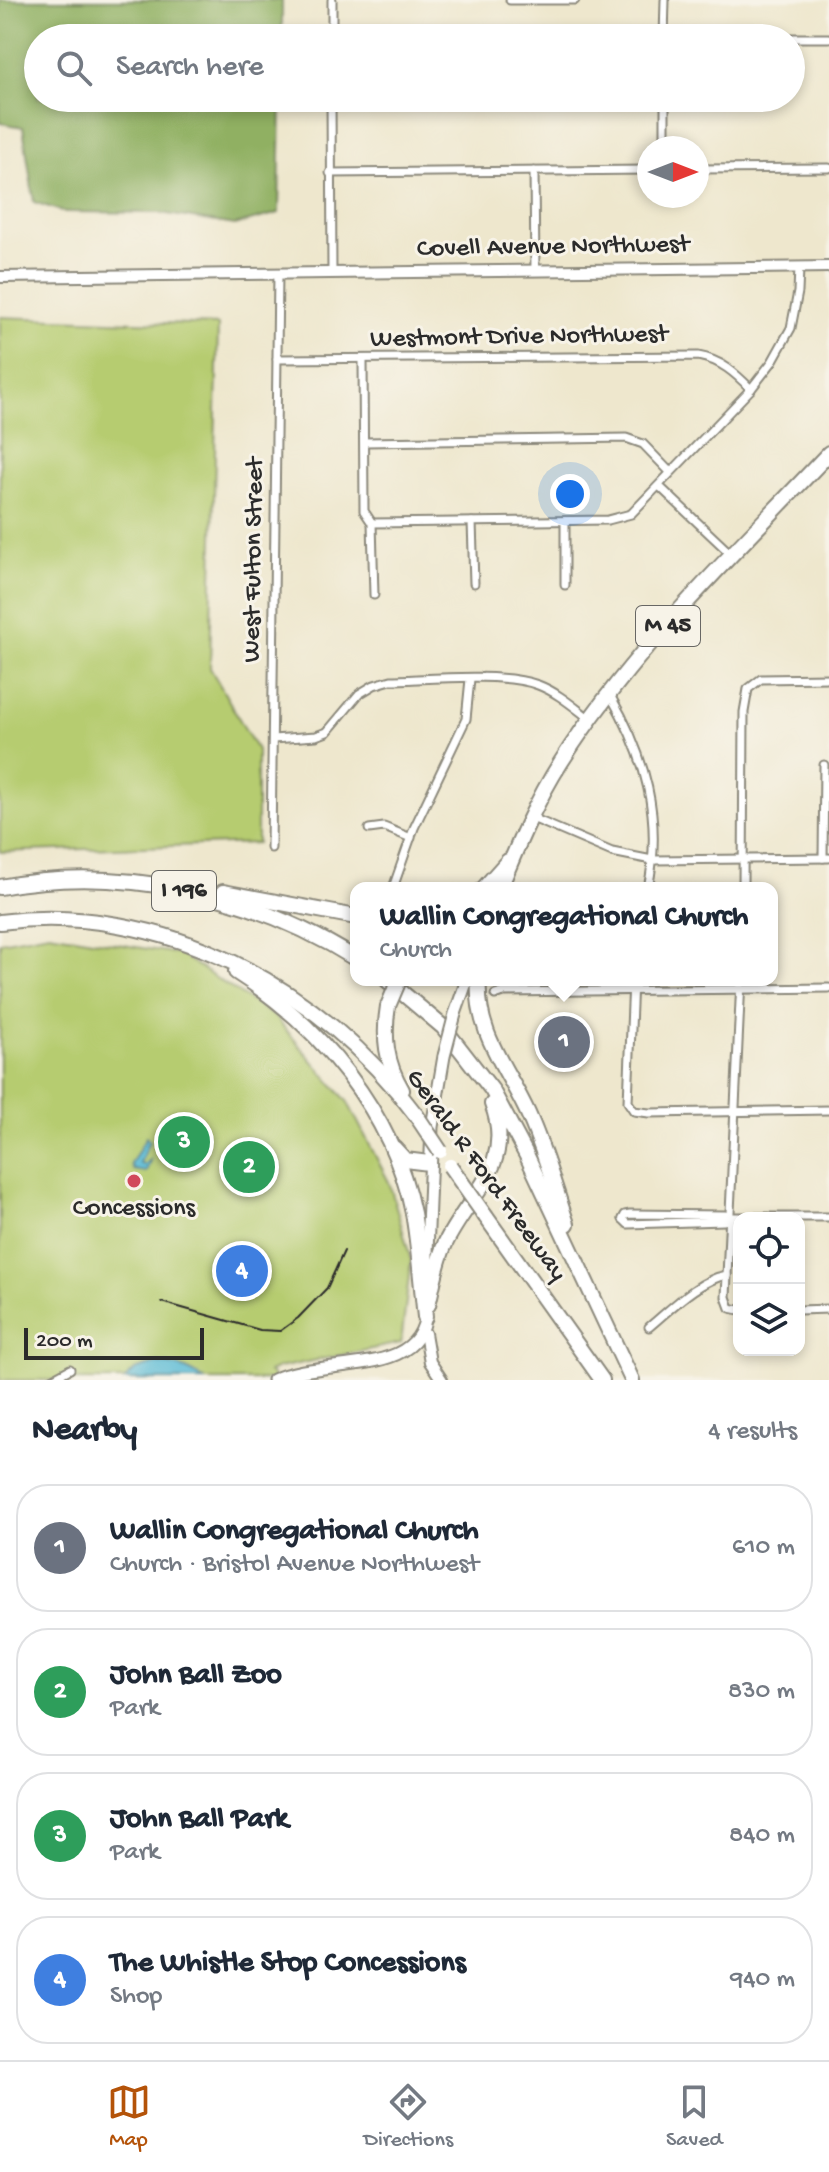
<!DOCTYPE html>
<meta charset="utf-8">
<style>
body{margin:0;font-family:"Gochi Hand",sans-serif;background:#f6f6f7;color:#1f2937}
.controls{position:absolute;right:24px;bottom:24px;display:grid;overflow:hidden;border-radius:16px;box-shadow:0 4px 12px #0003}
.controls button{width:72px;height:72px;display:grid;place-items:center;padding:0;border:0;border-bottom:2px solid #e0e1e3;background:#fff;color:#1f2937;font:40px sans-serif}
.compass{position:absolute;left:637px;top:136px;width:72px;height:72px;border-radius:50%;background:#fff;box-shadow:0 4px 12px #0003;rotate:90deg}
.scale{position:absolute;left:24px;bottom:20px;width:180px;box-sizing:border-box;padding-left:8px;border:4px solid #2b2b2b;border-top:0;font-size:22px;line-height:28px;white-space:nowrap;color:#2b2b2b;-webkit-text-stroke:6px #f7f3e8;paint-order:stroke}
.you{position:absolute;left:570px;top:494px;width:28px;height:28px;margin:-20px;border:6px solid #fff;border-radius:50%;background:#1a73e8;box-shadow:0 0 0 12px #1a73e833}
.badge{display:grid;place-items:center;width:52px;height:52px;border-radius:50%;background:#b45309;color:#fff;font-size:26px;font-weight:700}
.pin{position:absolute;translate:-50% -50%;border:4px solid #fff;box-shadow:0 2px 8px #0006}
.popup{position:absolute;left:350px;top:882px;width:428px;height:104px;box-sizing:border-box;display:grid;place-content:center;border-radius:16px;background:#fff;filter:drop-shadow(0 2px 6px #0005);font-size:26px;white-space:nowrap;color:#747a83}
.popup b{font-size:30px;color:#1f2937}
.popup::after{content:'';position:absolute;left:50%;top:100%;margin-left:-16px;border:16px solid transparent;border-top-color:#fff}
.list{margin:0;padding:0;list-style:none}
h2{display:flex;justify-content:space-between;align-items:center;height:104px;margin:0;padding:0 32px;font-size:34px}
h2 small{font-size:26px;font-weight:400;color:#747a83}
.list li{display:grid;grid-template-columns:52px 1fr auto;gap:24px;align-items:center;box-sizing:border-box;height:128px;margin:0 16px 16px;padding:0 16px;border:2px solid #e0e1e3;border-radius:32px}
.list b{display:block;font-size:30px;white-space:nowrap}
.list p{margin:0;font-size:26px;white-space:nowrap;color:#747a83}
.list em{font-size:26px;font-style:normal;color:#747a83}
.icon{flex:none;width:44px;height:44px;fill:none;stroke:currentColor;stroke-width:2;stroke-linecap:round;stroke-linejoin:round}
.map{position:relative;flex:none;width:829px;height:1380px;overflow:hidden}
.search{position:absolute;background:#fff;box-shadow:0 4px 12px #0003;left:24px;right:24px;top:24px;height:88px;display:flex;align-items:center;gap:20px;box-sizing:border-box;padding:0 28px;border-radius:44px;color:#747a83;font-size:30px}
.sheet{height:680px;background:#fff}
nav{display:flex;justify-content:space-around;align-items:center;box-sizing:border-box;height:112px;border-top:2px solid #e0e1e3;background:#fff;font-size:22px;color:#747a83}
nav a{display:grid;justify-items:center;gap:4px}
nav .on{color:#b45309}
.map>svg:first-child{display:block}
</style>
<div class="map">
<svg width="829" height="1380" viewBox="0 0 829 1380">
<rect width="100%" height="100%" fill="#f7f3e8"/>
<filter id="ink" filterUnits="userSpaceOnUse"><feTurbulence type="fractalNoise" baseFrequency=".0125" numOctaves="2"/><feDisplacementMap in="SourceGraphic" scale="16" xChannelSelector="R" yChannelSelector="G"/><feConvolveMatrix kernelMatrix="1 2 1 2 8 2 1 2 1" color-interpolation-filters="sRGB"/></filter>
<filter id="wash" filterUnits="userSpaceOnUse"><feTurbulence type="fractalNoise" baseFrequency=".006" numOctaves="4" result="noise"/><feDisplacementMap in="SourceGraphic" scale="32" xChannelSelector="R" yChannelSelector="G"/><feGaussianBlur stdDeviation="1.8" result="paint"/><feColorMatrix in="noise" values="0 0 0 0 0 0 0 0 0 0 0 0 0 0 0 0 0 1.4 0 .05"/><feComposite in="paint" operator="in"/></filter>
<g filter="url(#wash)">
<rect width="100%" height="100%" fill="#eee7cd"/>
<g fill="#b6cc70" stroke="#707c4e" stroke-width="2">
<polygon points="0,317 218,325 210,668 257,750 257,843 0,852"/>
<polygon points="49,933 179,954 275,1017 347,1101 389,1182 411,1260 401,1343 278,1368 269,1372 275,1378 273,1380 0,1380 0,942"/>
</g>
<polygon fill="#90b062" stroke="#5e6e46" stroke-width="2" points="0,0 282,0 282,38 38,38 38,98 281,98 279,213 235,225 161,213 64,212 34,202 23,127 0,123"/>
<g fill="#57bad5" stroke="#417280" stroke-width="2">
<polygon points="146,1137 149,1141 140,1163 144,1165 151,1158 146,1172 133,1170 131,1164"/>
<path d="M157,1363C175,1365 190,1368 204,1380H125L135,1370Z"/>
</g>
</g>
<g filter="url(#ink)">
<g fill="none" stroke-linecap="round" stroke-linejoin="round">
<g stroke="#8c897c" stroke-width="11">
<g id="street">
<polyline points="510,0 575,0"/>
<polyline points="332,38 332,0"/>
<polyline points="664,38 665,0"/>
<polyline points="791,38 829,38"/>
<polyline points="331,98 332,272"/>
<polyline points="665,98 665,148"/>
<polyline points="697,169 829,168"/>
<polyline points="534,171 535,271"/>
<polyline points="330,173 649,170"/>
<path d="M277,359L698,356C721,360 735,373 751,389"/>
<polyline points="363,360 364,511 372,523 374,595"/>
<polyline points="365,442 626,438 643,444 670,472"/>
<polyline points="659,486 733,556"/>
<polyline points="472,522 474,583"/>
<polyline points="372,523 608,520 631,514 751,389 772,362 791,328 798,292 799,268"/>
<polyline points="565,585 565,521"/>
<path d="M610,695C645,755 663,818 648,888"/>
<path d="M273,739L316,736L327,732L359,694L374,685L391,680C430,679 504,672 538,685C557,692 574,707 590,719"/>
<polyline points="530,817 612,852 652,860 829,858"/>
<polyline points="369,829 384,827 411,838"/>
<polyline points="271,848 278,273"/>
<polyline points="823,858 824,765"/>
<polyline points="394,885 414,828 466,719 470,679"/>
<polyline points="743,888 744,712 748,689 761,679 829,678"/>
<polyline points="633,980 628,1102 634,1111 649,1113 829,1110"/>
<polyline points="495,995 504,992 829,988"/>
<polyline points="623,1219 628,1224 724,1221 731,1217 829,1217"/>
<polyline points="623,1219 625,1215 630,1214 725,1215 731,1217"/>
<polyline points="739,1310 730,1308 726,1297 741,980"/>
<polyline points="799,1310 829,1309"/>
<path d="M649,1327C671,1309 698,1280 727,1275"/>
<polyline points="50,1380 70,1369"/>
</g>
</g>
<g stroke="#8c897c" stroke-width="14">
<g id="secondary">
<polyline points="0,277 829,267"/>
<polyline points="425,1333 430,1362 442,1380"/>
</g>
</g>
<g stroke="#8c897c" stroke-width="15">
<g id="primary">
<polyline points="455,1014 467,980"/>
<polyline points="426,1278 432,1127 444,1056"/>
<path d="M273,1380C323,1356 423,1380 426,1311"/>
</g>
</g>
<g stroke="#8c897c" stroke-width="18">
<g id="highway">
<path d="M0,887C121,864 253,894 356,959"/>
<polyline points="484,888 508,861"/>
<path d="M500,888C518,844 536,801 561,762C634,647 736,552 829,453"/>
<polyline points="223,892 356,917"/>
<path d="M0,922C162,901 321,987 416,1115"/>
<path d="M236,972C320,1025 393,1113 413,1213C419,1247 421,1283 425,1317"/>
<polyline points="387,980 443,1027 492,1090 527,1156 632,1380"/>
<path d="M479,980C475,1035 510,1071 530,1118C545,1152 555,1189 567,1224"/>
<path d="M388,1006C383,1037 386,1063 402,1090"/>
<polyline points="394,1148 405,1160 429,1163"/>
<polyline points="486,1217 602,1380"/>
<path d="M428,1305C433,1285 436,1263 445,1244C468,1195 516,1165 492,1104"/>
</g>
</g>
<use href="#street" stroke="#fff" stroke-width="7"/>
<use href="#secondary" stroke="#fff" stroke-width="10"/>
<use href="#primary" stroke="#fff" stroke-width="11"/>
<use href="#highway" stroke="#fff" stroke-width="14"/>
<polyline stroke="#2b2b2b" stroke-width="2" points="161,1302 260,1330 280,1331 298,1318 327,1288 344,1251"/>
<g stroke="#8c897c" stroke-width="15" stroke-linecap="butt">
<polyline id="primary-bridge" points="444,1056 455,1014"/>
</g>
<g stroke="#8c897c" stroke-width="18" stroke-linecap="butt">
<g id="highway-bridge">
<polyline points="388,1006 399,980"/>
<polyline points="416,1115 440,1151"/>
<polyline points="450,1166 486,1217"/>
</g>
</g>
<use href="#primary-bridge" stroke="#fff" stroke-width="11"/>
<use href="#highway-bridge" stroke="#fff" stroke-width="14"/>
</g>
</g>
<circle fill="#d1495b" stroke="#f7f3e8" stroke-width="3" cx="134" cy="1181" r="8"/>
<g text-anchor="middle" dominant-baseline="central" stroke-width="6" stroke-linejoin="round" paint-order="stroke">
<g fill="#f7f3e8" stroke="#686764" stroke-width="2">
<rect x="636" y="606" width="64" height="40" rx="6"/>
<rect x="152" y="871" width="64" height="40" rx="6"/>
</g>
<g font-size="24" font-weight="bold" fill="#2b2b2b">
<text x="668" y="626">M 45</text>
<text x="184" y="891">I 196</text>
</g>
<g font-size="26" fill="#2b2b2b" stroke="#f7f3e8">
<text transform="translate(553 248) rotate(-1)">Covell Avenue Northwest</text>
<text transform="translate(519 338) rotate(-1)">Westmont Drive Northwest</text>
<text transform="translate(255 560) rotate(-89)">West Fulton Street</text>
<text transform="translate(485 1176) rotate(54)">Gerald R Ford Freeway</text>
</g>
<g font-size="26" fill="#2b2b2b" stroke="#f7f3e8">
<text x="134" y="1209">Concessions</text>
</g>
</g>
</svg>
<div class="controls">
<button><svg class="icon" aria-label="locate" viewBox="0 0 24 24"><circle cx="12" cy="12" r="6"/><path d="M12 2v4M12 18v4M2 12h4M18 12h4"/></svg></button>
<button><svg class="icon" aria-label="layers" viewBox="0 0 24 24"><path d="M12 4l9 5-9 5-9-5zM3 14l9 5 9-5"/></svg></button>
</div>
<svg class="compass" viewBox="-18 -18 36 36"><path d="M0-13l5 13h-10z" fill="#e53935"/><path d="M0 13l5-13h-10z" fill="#747a83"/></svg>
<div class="scale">200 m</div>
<div class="you"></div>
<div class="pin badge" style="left:564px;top:1042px;background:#6b7280">1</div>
<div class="popup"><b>Wallin Congregational Church</b>Church</div>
<div class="pin badge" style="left:249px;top:1167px;background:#2e9e5b">2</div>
<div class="pin badge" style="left:184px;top:1142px;background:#2e9e5b">3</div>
<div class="pin badge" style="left:242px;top:1271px;background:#3f7fe0">4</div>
<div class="search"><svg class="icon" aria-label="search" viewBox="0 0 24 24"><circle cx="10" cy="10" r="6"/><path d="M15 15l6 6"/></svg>Search here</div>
</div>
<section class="sheet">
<h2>Nearby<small>4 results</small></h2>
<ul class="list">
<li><span class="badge" style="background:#6b7280">1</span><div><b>Wallin Congregational Church</b><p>Church · Bristol Avenue Northwest</p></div><em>610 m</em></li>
<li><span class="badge" style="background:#2e9e5b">2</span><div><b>John Ball Zoo</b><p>Park</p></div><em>830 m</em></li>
<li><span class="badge" style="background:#2e9e5b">3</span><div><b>John Ball Park</b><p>Park</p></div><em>840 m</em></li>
<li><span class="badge" style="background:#3f7fe0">4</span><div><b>The Whistle Stop Concessions</b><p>Shop</p></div><em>940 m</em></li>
</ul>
</section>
<nav>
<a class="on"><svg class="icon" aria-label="map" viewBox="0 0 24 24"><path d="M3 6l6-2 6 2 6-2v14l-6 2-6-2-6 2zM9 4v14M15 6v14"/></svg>Map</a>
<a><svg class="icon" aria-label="directions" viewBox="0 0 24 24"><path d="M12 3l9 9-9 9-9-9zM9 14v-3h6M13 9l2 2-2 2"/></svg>Directions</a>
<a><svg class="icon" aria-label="saved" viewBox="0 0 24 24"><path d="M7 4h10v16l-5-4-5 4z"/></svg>Saved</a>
</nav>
